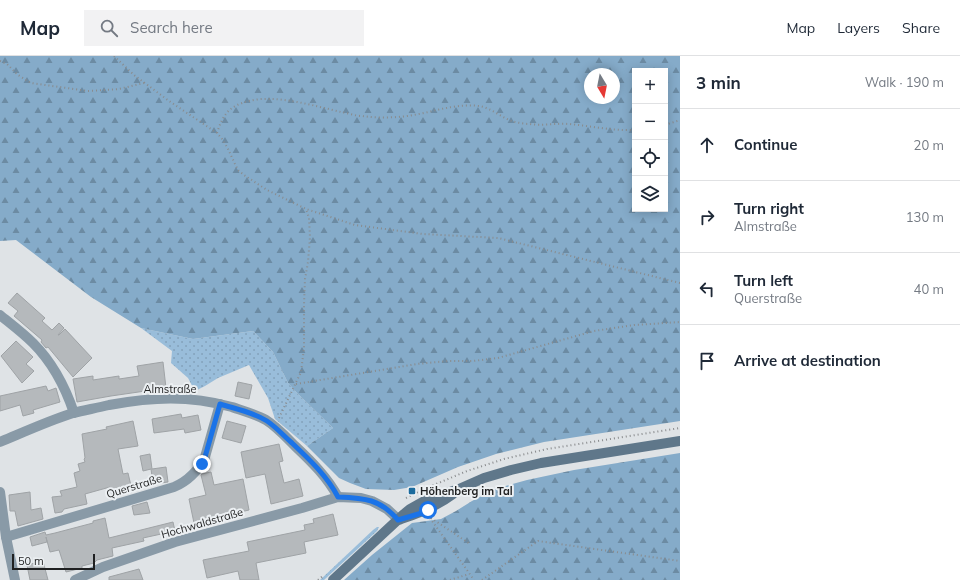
<!DOCTYPE html>
<meta charset="utf-8">
<style>
body{margin:0;font-family:Mulish,sans-serif;background:#f2f2f3;color:#1f2937}
.controls{position:absolute;right:12px;top:12px;display:grid;overflow:hidden;border-radius:0px;box-shadow:0 2px 10px #0003}
.controls button{width:36px;height:36px;display:grid;place-items:center;padding:0;border:0;border-bottom:1px solid #e0e1e3;background:#fff;color:#1f2937;font:20px sans-serif}
.compass{position:absolute;left:584px;top:12px;width:36px;height:36px;border-radius:50%;background:#fff;box-shadow:0 2px 10px #0003;rotate:170deg}
.scale{position:absolute;left:12px;bottom:10px;width:83px;box-sizing:border-box;padding-left:4px;border:2px solid #1f2021;border-top:0;font-size:11px;line-height:14px;white-space:nowrap;color:#1f2021;-webkit-text-stroke:3px #ecf0f3;paint-order:stroke}
.stop{position:absolute;width:12px;height:12px;margin:-9px;border:3px solid #1a73e8;border-radius:50%;background:#fff}
.stop.end{background:#1a73e8;border-color:#fff;box-shadow:0 1px 4px #0008}
.list{margin:0;padding:0;list-style:none}
h2{display:flex;justify-content:space-between;align-items:center;height:52px;margin:0;padding:0 16px;font-size:17px}
h2 small{font-size:13px;font-weight:400;color:#747a83}
.list li{display:grid;grid-template-columns:26px 1fr auto;gap:12px;align-items:center;box-sizing:border-box;height:72px;padding:0 16px;border-top:1px solid #e0e1e3}
.list b{display:block;font-size:15px;white-space:nowrap}
.list p{margin:0;font-size:13px;white-space:nowrap;color:#747a83}
.list em{font-size:13px;font-style:normal;color:#747a83}
.icon{flex:none;width:22px;height:22px;fill:none;stroke:currentColor;stroke-width:2;stroke-linecap:round;stroke-linejoin:round}
.map{position:relative;flex:none;width:680px;height:524px;overflow:hidden}
header{display:flex;align-items:center;gap:24px;box-sizing:border-box;height:56px;padding:0 20px;background:#fff;border-bottom:1px solid #e0e1e3}
header strong{font-size:19px}
nav{display:flex;gap:22px;margin-inline-start:auto;font-size:14px}
.search{width:280px;height:36px;background:#f2f2f3;display:flex;align-items:center;gap:10px;box-sizing:border-box;padding:0 14px;border-radius:0px;color:#747a83;font-size:15px}
main{display:flex}
aside{flex:1;background:#fff}
.map>svg:first-child{display:block}
</style>
<header>
<strong>Map</strong>
<div class="search"><svg class="icon" aria-label="search" viewBox="0 0 24 24"><circle cx="10" cy="10" r="6"/><path d="M15 15l6 6"/></svg>Search here</div>
<nav><a>Map</a><a>Layers</a><a>Share</a></nav>
</header>
<main>
<div class="map">
<svg width="680" height="524" viewBox="0 0 680 524">
<defs>
<pattern id="grass-dots" width="8" height="8" patternUnits="userSpaceOnUse"><rect width="8" height="8" fill="#99bdda"/><path d="M2 2h.1M6 6h.1" fill="none" stroke="#83a2bb" stroke-width="1.8" stroke-linecap="round"/></pattern>
<pattern id="forest-firs" width="22" height="20" patternUnits="userSpaceOnUse"><rect width="22" height="20" fill="#85abc9"/><path d="M5 1l3.5 6h-7zM16 11l3.5 6h-7z" fill="#6c8ba3"/></pattern>
</defs>
<rect width="100%" height="100%" fill="#dfe3e6"/>
<g fill="url(#grass-dots)">
<polygon points="141,272 193,283 253,275 273,296 288,327 297,337 333,372 307,390 275,363 268,342 249,309 218,322 205,330 195,335 188,322 171,307 172,295"/>
<polygon points="377,471 379,471 377,475 324,524 320,524 373,474"/>
</g>
<g fill="url(#forest-firs)" fill-rule="evenodd">
<path d="M0,0H680V365L544,386L496,398L458,411L412,431L394,434L366,433L350,427L339,422L307,390L333,372L297,337L288,327L273,296L253,275L193,283L141,272L91,241L16,184L0,185ZM635,15H665V153H635ZM590,18H614V42H590Z"/>
<polygon points="680,397 680,524 344,524 372,499 412,467 441,463 456,455 472,445 495,433 527,424 574,414"/>
</g>
<g fill="#b5b9bc" stroke="#9fa3a6">
<polygon points="17,237 45,262 42,265 52,274 59,267 64,272 58,279 59,279 65,273 92,302 73,321 48,291 46,292 41,286 42,284 14,260 18,255 8,247"/>
<polygon points="16,285 33,301 26,308 34,315 22,327 1,300"/>
<polygon points="163,306 166,332 111,340 77,346 73,323 93,320 93,324 119,320 119,323 139,320 137,310"/>
<polygon points="238,326 252,329 249,343 235,340"/>
<polygon points="46,330 48,335 56,332 60,346 33,354 34,357 23,360 20,349 0,355 0,340"/>
<polygon points="181,358 182,362 198,359 201,374 185,377 184,373 154,377 152,363"/>
<polygon points="133,365 138,390 118,393 123,418 128,417 132,434 112,439 110,431 85,438 87,448 64,453 62,456 55,457 52,441 62,440 60,435 77,431 74,417 80,415 78,408 85,406 84,403 85,402 82,378 107,373 106,371"/>
<polygon points="227,365 246,370 241,387 222,382"/>
<polygon points="279,388 283,405 279,406 284,427 299,423 303,440 271,448 265,418 246,422 241,396"/>
<polygon points="150,398 152,413 166,411 168,426 153,428 151,413 143,415 140,400"/>
<polygon points="211,416 214,429 243,423 249,454 194,467 189,443 206,439 201,419 202,418"/>
<polygon points="30,436 31,454 41,452 43,463 18,470 15,455 10,455 9,439"/>
<polygon points="147,446 150,457 134,459 132,450"/>
<polygon points="333,458 338,479 304,486 306,497 256,507 259,524 240,524 238,515 207,522 203,504 249,495 247,486 305,474 304,469 314,467 313,463"/>
<polygon points="105,462 109,482 173,466 175,475 143,482 144,485 112,492 113,500 97,504 94,507 82,510 82,512 66,516 59,494 50,496 46,481 47,486 32,490 30,481 45,476 46,479 55,477 93,467 93,465"/>
<polygon points="43,505 48,524 30,524 27,509"/>
<polygon points="139,513 143,524 109,524 109,521"/>
</g>
<g fill="none" stroke-linecap="round" stroke-linejoin="round">
<g stroke="#898b8d" stroke-width="2" stroke-dasharray="1 3" stroke-linecap="butt">
<polyline points="114,0 134,19 169,45 217,77 223,84 228,93 235,108 238,114 244,119 267,134 306,153 355,169 423,178 498,182 680,227"/>
<polyline points="0,5 7,8 18,19 31,27 88,35 119,33 144,27"/>
<polyline points="665,69 680,64"/>
<path d="M217,77C223,58 229,50 249,45C275,38 315,50 341,56C348,57 355,60 362,60C376,62 392,62 407,60C431,57 454,47 479,50C492,52 503,63 515,66C520,67 525,68 530,68C542,70 556,67 569,68C591,70 613,75 635,74"/>
<polyline points="296,328 417,308 448,305 473,305 498,302 594,275 634,269 680,266"/>
<polyline points="279,362 301,316 304,292 304,248 305,223 308,206 310,181 309,162 306,153"/>
<polyline points="429,431 467,415 504,403 547,393 680,372"/>
<polyline points="406,442 418,436"/>
<polyline points="430,462 474,524"/>
<polyline points="431,462 470,488"/>
<polyline points="318,524 324,519"/>
<polyline points="450,524 469,518"/>
<polyline points="482,524 538,485 680,505"/>
</g>
<g stroke="#899aa7" stroke-width="10">
<path d="M0,259C11,268 23,277 33,287C53,307 65,330 74,357"/>
<path d="M0,386C24,376 48,365 73,357C85,354 97,352 109,349C153,341 188,339 232,351C243,355 255,358 266,364C277,371 286,381 295,390C312,406 327,421 338,441"/>
<polyline points="0,436 6,481 15,524"/>
<path d="M6,481L174,431C188,425 198,415 205,401L220,348"/>
<polyline points="75,524 103,511 175,486 302,452 338,441 361,442 372,445 387,453 399,464"/>
</g>
<g stroke="#5f778a" stroke-width="10">
<path d="M401,463C420,457 437,450 453,438"/>
<polyline points="333,524 404,458 410,453 426,444 459,433 484,422 511,414 541,407 680,385"/>
</g>
</g>
<g fill="none" stroke-linecap="round" stroke-linejoin="round">
<path stroke="#1a73e8" stroke-width="5" d="M202,408L205,401L220,348C236,353 253,356 267,365C276,371 284,380 292,387C310,404 327,420 338,441C365,442 380,443 398,464L422,457L428,454"/>
</g>
<rect fill="#1b6b9d" stroke="#ecf0f3" stroke-width="1.5" x="408" y="431" width="8" height="8" rx="2"/>
<g text-anchor="middle" dominant-baseline="central" stroke-width="4" stroke-linejoin="round" paint-order="stroke">
<g font-size="11" fill="#1f2021" stroke="#ecf0f3">
<text x="170" y="333">Almstraße</text>
<text transform="translate(134 430) rotate(-17)">Querstraße</text>
<text transform="translate(202 467) rotate(-16)">Hochwaldstraße</text>
</g>
<g font-size="11" font-weight="bold" fill="#1f2021" stroke="#ecf0f3" text-anchor="start">
<text x="420" y="435">Höhenberg im Tal</text>
</g>
</g>
</svg>
<div class="controls">
<button>+</button>
<button>−</button>
<button><svg class="icon" aria-label="locate" viewBox="0 0 24 24"><circle cx="12" cy="12" r="6"/><path d="M12 2v4M12 18v4M2 12h4M18 12h4"/></svg></button>
<button><svg class="icon" aria-label="layers" viewBox="0 0 24 24"><path d="M12 4l9 5-9 5-9-5zM3 14l9 5 9-5"/></svg></button>
</div>
<svg class="compass" viewBox="-18 -18 36 36"><path d="M0-13l5 13h-10z" fill="#e53935"/><path d="M0 13l5-13h-10z" fill="#747a83"/></svg>
<div class="scale">50 m</div>
<div class="stop" style="left:428px;top:454px"></div>
<div class="stop end" style="left:202px;top:408px"></div>
</div>
<aside>
<h2>3 min<small>Walk · 190 m</small></h2>
<ul class="list">
<li><svg class="icon" aria-label="ahead" viewBox="0 0 24 24"><path d="M12 20V5M6 11l6-6 6 6"/></svg><div><b>Continue</b></div><em>20 m</em></li>
<li><svg class="icon" aria-label="right" viewBox="0 0 24 24"><path d="M7 20v-9h11M14 6l5 5-5 5"/></svg><div><b>Turn right</b><p>Almstraße</p></div><em>130 m</em></li>
<li><svg class="icon" aria-label="left" viewBox="0 0 24 24"><path d="M17 20v-9H6M10 6l-5 5 5 5"/></svg><div><b>Turn left</b><p>Querstraße</p></div><em>40 m</em></li>
<li><svg class="icon" aria-label="arrive" viewBox="0 0 24 24"><path d="M6 21V4h12l-3 4 3 4H6"/></svg><div><b>Arrive at destination</b></div></li>
</ul>
</aside>
</main>
